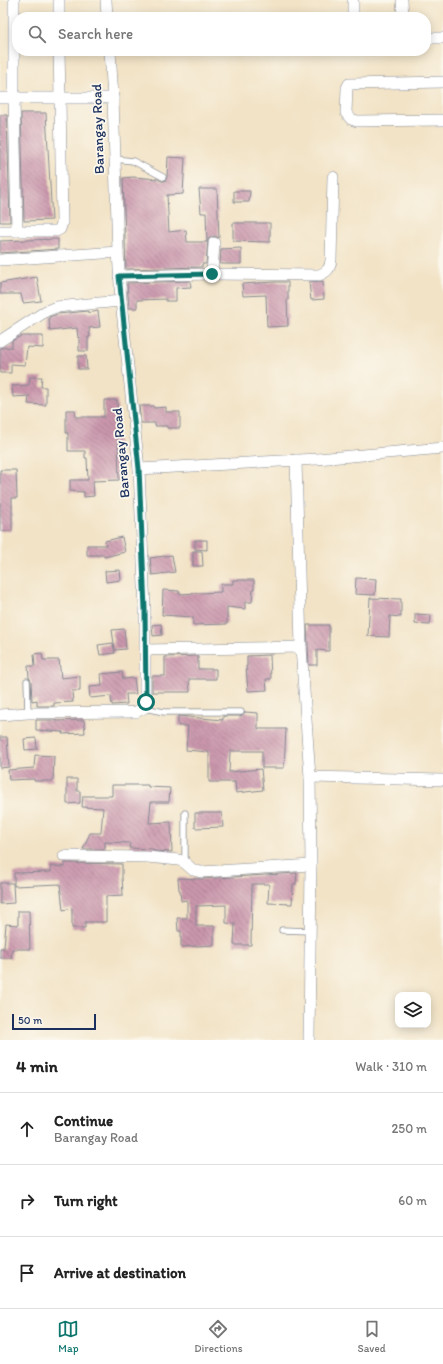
<!DOCTYPE html>
<meta charset="utf-8">
<style>
body{margin:0;font-family:Itim,sans-serif;background:#f6f6f6;color:#222}
.controls{position:absolute;right:12px;bottom:12px;display:grid;overflow:hidden;border-radius:8px;box-shadow:0 2px 10px #0003}
.controls button{width:36px;height:36px;display:grid;place-items:center;padding:0;border:0;border-bottom:1px solid #e0e0e0;background:#fff;color:#222;font:20px sans-serif}
.scale{position:absolute;left:12px;bottom:10px;width:84px;box-sizing:border-box;padding-left:4px;border:2px solid #1b2f5e;border-top:0;font-size:11px;line-height:14px;white-space:nowrap;color:#1b2f5e;-webkit-text-stroke:3px #fbf7ec;paint-order:stroke}
.stop{position:absolute;width:12px;height:12px;margin:-9px;border:3px solid #0f766e;border-radius:50%;background:#fff}
.stop.end{background:#0f766e;border-color:#fff;box-shadow:0 1px 4px #0008}
.list{margin:0;padding:0;list-style:none}
h2{display:flex;justify-content:space-between;align-items:center;height:52px;margin:0;padding:0 16px;font-size:17px}
h2 small{font-size:13px;font-weight:400;color:#767676}
.list li{display:grid;grid-template-columns:26px 1fr auto;gap:12px;align-items:center;box-sizing:border-box;height:72px;padding:0 16px;border-top:1px solid #e0e0e0}
.list b{display:block;font-size:15px;white-space:nowrap}
.list p{margin:0;font-size:13px;white-space:nowrap;color:#767676}
.list em{font-size:13px;font-style:normal;color:#767676}
.icon{flex:none;width:22px;height:22px;fill:none;stroke:currentColor;stroke-width:2;stroke-linecap:round;stroke-linejoin:round}
.map{position:relative;flex:none;width:443px;height:1040px;overflow:hidden}
.search{position:absolute;background:#fff;box-shadow:0 2px 10px #0003;left:12px;right:12px;top:12px;height:44px;display:flex;align-items:center;gap:10px;box-sizing:border-box;padding:0 14px;border-radius:16px;color:#767676;font-size:15px}
.sheet{height:268px;background:#fff}
nav{display:flex;justify-content:space-around;align-items:center;box-sizing:border-box;height:56px;border-top:1px solid #e0e0e0;background:#fff;font-size:11px;color:#767676}
nav a{display:grid;justify-items:center;gap:2px}
nav .on{color:#0f766e}
.map>svg:first-child{display:block}
</style>
<div class="map">
<svg width="443" height="1040" viewBox="0 0 443 1040">
<defs>
<pattern id="building-back-hatch" width="6" height="6" patternUnits="userSpaceOnUse"><rect width="6" height="6" fill="#ca96ac"/><path d="M-1 5l2 2M0 0l6 6M5-1l2 2" fill="none" stroke="#a37b8f"/></pattern>
</defs>
<rect width="100%" height="100%" fill="#fbf7ec"/>
<filter id="ink" filterUnits="userSpaceOnUse"><feTurbulence type="fractalNoise" baseFrequency=".025" numOctaves="2"/><feDisplacementMap in="SourceGraphic" scale="8" xChannelSelector="R" yChannelSelector="G"/><feConvolveMatrix kernelMatrix="1 2 1 2 8 2 1 2 1" color-interpolation-filters="sRGB"/></filter>
<filter id="wash" filterUnits="userSpaceOnUse"><feTurbulence type="fractalNoise" baseFrequency=".012" numOctaves="4" result="noise"/><feDisplacementMap in="SourceGraphic" scale="16" xChannelSelector="R" yChannelSelector="G"/><feGaussianBlur stdDeviation="0.9" result="paint"/><feColorMatrix in="noise" values="0 0 0 0 0 0 0 0 0 0 0 0 0 0 0 0 0 1.4 0 .05"/><feComposite in="paint" operator="in"/></filter>
<g filter="url(#wash)">
<rect width="100%" height="100%" fill="#f2e3c6"/>
<g id="blocks">
<g fill="url(#building-back-hatch)">
<polygon points="21,113 46,113 52,220 24,221"/>
<polygon points="0,115 7,115 10,222 0,222"/>
<polygon points="168,157 185,158 183,194 167,195 169,232 186,230 187,242 207,242 206,213 201,213 199,189 217,189 219,238 214,236 208,239 206,264 202,264 202,267 126,269 123,178 133,177 158,179 161,181 165,181 167,177"/>
<polygon points="234,191 250,191 249,202 234,202"/>
<polygon points="233,223 270,223 270,242 233,241"/>
<polygon points="58,239 58,249 0,253 0,241"/>
<polygon points="241,248 241,264 220,264 221,249"/>
<polygon points="37,277 41,301 23,303 21,294 0,294 0,283"/>
<polygon points="190,281 191,287 176,288 176,301 166,301 166,299 137,300 137,308 129,308 127,283"/>
<polygon points="323,281 324,299 311,300 309,282"/>
<polygon points="275,282 288,282 288,300 287,300 288,326 267,327 266,295 243,296 242,284"/>
<polygon points="88,311 88,313 98,311 100,327 89,328 90,337 88,337 88,351 79,351 79,337 78,338 77,328 50,331 49,317 58,314"/>
<polygon points="21,336 43,336 43,348 27,347 25,365 11,364 11,373 0,373 0,348 12,347 12,341"/>
<polygon points="78,356 86,356 87,369 78,369"/>
<polygon points="30,377 42,377 41,387 46,387 46,405 28,404 29,396 13,397 12,386 29,385"/>
<polygon points="104,400 117,400 119,480 93,481 94,496 84,497 84,492 70,491 70,480 88,480 87,458 85,458 85,451 68,451 68,433 66,433 66,410 75,410 76,417 104,417"/>
<polygon points="139,406 153,406 154,408 166,407 166,412 180,412 180,428 167,428 167,426 155,426 155,423 141,423"/>
<polygon points="0,470 16,470 17,498 12,498 12,531 0,531"/>
<polygon points="122,537 125,552 104,557 104,555 87,555 87,545 106,545 105,541"/>
<polygon points="195,540 207,540 207,550 195,549"/>
<polygon points="193,551 202,551 203,566 193,566"/>
<polygon points="172,555 175,572 152,575 150,558"/>
<polygon points="120,570 121,580 106,582 105,571"/>
<polygon points="356,578 376,579 375,595 355,594"/>
<polygon points="233,580 254,580 254,589 253,589 252,602 245,602 245,609 227,607 227,624 193,625 193,617 162,615 163,590 179,591 179,594 221,592 221,584 233,584"/>
<polygon points="370,598 401,599 401,617 390,616 389,637 368,636"/>
<polygon points="415,614 431,615 430,625 415,624"/>
<polygon points="161,624 162,635 153,636 152,625"/>
<polygon points="307,625 329,625 329,651 317,650 317,665 309,665"/>
<polygon points="124,629 126,649 115,650 112,630"/>
<polygon points="113,643 115,653 100,655 98,645"/>
<polygon points="42,653 43,660 59,660 61,678 80,676 80,691 72,691 73,702 54,703 54,706 37,706 37,700 32,701 31,681 29,677 28,666 35,666 34,654"/>
<polygon points="270,655 271,679 266,679 267,690 248,691 246,666 247,666 247,656"/>
<polygon points="198,656 198,669 216,669 216,679 189,679 190,692 152,692 152,676 165,676 165,657"/>
<polygon points="122,672 123,679 134,678 136,694 126,694 127,704 112,705 111,696 90,698 89,687 102,686 101,674"/>
<polygon points="245,712 258,713 258,729 286,729 284,768 262,768 262,751 231,751 230,752 229,772 261,769 263,790 236,793 235,782 209,782 209,752 186,750 188,726 178,726 178,716 223,720 223,716 241,716"/>
<polygon points="36,720 56,720 56,721 84,720 85,733 62,734 63,732 36,730"/>
<polygon points="0,737 7,737 9,767 0,768"/>
<polygon points="36,738 37,749 25,750 24,739"/>
<polygon points="35,755 54,756 53,781 34,781 34,779 9,780 8,770 34,768"/>
<polygon points="67,779 77,779 77,791 80,791 80,803 67,804"/>
<polygon points="112,785 148,785 148,787 170,788 169,802 151,802 149,823 171,822 172,852 154,851 153,849 129,848 130,843 105,842 105,849 83,849 90,833 101,833 103,808 82,807 83,796 112,796"/>
<polygon points="195,813 222,813 223,827 195,828"/>
<polygon points="65,863 122,864 122,877 123,895 106,896 106,922 85,922 85,928 72,928 72,908 63,910 60,884 14,886 14,873 51,872 51,866 65,867"/>
<polygon points="297,873 296,884 293,884 292,904 268,903 269,884 252,884 251,945 234,945 235,924 226,923 226,905 196,906 196,926 214,926 214,945 181,947 181,931 178,931 177,918 187,918 187,900 181,901 180,890 179,890 178,878 201,879"/>
<polygon points="0,883 13,883 14,903 0,904"/>
<polygon points="18,911 29,911 30,949 12,949 11,958 0,958 0,948 4,948 6,924 18,925"/>
</g>
</g>
</g>
<g filter="url(#ink)">
<use href="#blocks" fill-opacity="0" stroke="#868992" stroke-width="1"/>
<g fill="none" stroke-linecap="round" stroke-linejoin="round">
<g stroke="#868992" stroke-width="7">
<g id="service">
<polyline points="115,159 133,161 163,177"/>
<polyline points="27,681 28,713"/>
<polyline points="144,708 164,712 241,712"/>
<polyline points="185,813 185,863"/>
<polyline points="282,930 310,931"/>
</g>
</g>
<g stroke="#868992" stroke-width="12">
<g id="minor">
<polyline points="14,0 14,98 17,231"/>
<polyline points="59,0 59,17"/>
<polyline points="106,0 107,17"/>
<polyline points="353,0 353,17"/>
<polyline points="402,0 403,17"/>
<polyline points="426,38 443,38"/>
<polyline points="59,51 60,98 113,98"/>
<polyline points="443,82 349,84 347,88 346,113 351,119 357,121 443,120"/>
<polyline points="0,98 60,98 62,223 60,229 56,231 0,231"/>
<polyline points="0,260 118,252"/>
<path d="M212,274L319,275C327,272 330,269 331,260L333,177"/>
<polyline points="119,276 212,274 214,243"/>
<polyline points="0,341 46,311 56,307 121,301"/>
<polyline points="296,460 301,647"/>
<polyline points="139,469 317,459 443,448"/>
<polyline points="146,650 301,647 310,777 311,865 309,1040"/>
<polyline points="0,715 28,713 136,712 144,708 145,706 145,609 139,469 121,301 118,252 113,98 110,51"/>
<polyline points="310,777 443,780"/>
<polyline points="64,856 147,857 179,860 185,863 193,870 201,872 311,865"/>
</g>
</g>
<use href="#service" stroke="#fff" stroke-width="5.5"/>
<use href="#minor" stroke="#fff" stroke-width="11"/>
</g>
</g>
<g fill="none" stroke-linecap="round" stroke-linejoin="round" filter="url(#ink)">
<polyline stroke="#0f766e" stroke-width="5" points="146,702 145,609 139,469 119,276 212,274"/>
</g>
<g text-anchor="middle" dominant-baseline="central" stroke-width="3.5" stroke-linejoin="round" paint-order="stroke">
<g font-size="14" fill="#1b2f5e" stroke="#fbf7ec">
<text transform="translate(98 129) rotate(-92)">Barangay Road</text>
<text transform="translate(121 453) rotate(-95)">Barangay Road</text>
</g>
</g>
</svg>
<div class="controls">
<button><svg class="icon" aria-label="layers" viewBox="0 0 24 24"><path d="M12 4l9 5-9 5-9-5zM3 14l9 5 9-5"/></svg></button>
</div>
<div class="scale">50 m</div>
<div class="stop" style="left:146px;top:702px"></div>
<div class="stop end" style="left:212px;top:274px"></div>
<div class="search"><svg class="icon" aria-label="search" viewBox="0 0 24 24"><circle cx="10" cy="10" r="6"/><path d="M15 15l6 6"/></svg>Search here</div>
</div>
<section class="sheet">
<h2>4 min<small>Walk · 310 m</small></h2>
<ul class="list">
<li><svg class="icon" aria-label="ahead" viewBox="0 0 24 24"><path d="M12 20V5M6 11l6-6 6 6"/></svg><div><b>Continue</b><p>Barangay Road</p></div><em>250 m</em></li>
<li><svg class="icon" aria-label="right" viewBox="0 0 24 24"><path d="M7 20v-9h11M14 6l5 5-5 5"/></svg><div><b>Turn right</b></div><em>60 m</em></li>
<li><svg class="icon" aria-label="arrive" viewBox="0 0 24 24"><path d="M6 21V4h12l-3 4 3 4H6"/></svg><div><b>Arrive at destination</b></div></li>
</ul>
</section>
<nav>
<a class="on"><svg class="icon" aria-label="map" viewBox="0 0 24 24"><path d="M3 6l6-2 6 2 6-2v14l-6 2-6-2-6 2zM9 4v14M15 6v14"/></svg>Map</a>
<a><svg class="icon" aria-label="directions" viewBox="0 0 24 24"><path d="M12 3l9 9-9 9-9-9zM9 14v-3h6M13 9l2 2-2 2"/></svg>Directions</a>
<a><svg class="icon" aria-label="saved" viewBox="0 0 24 24"><path d="M7 4h10v16l-5-4-5 4z"/></svg>Saved</a>
</nav>
